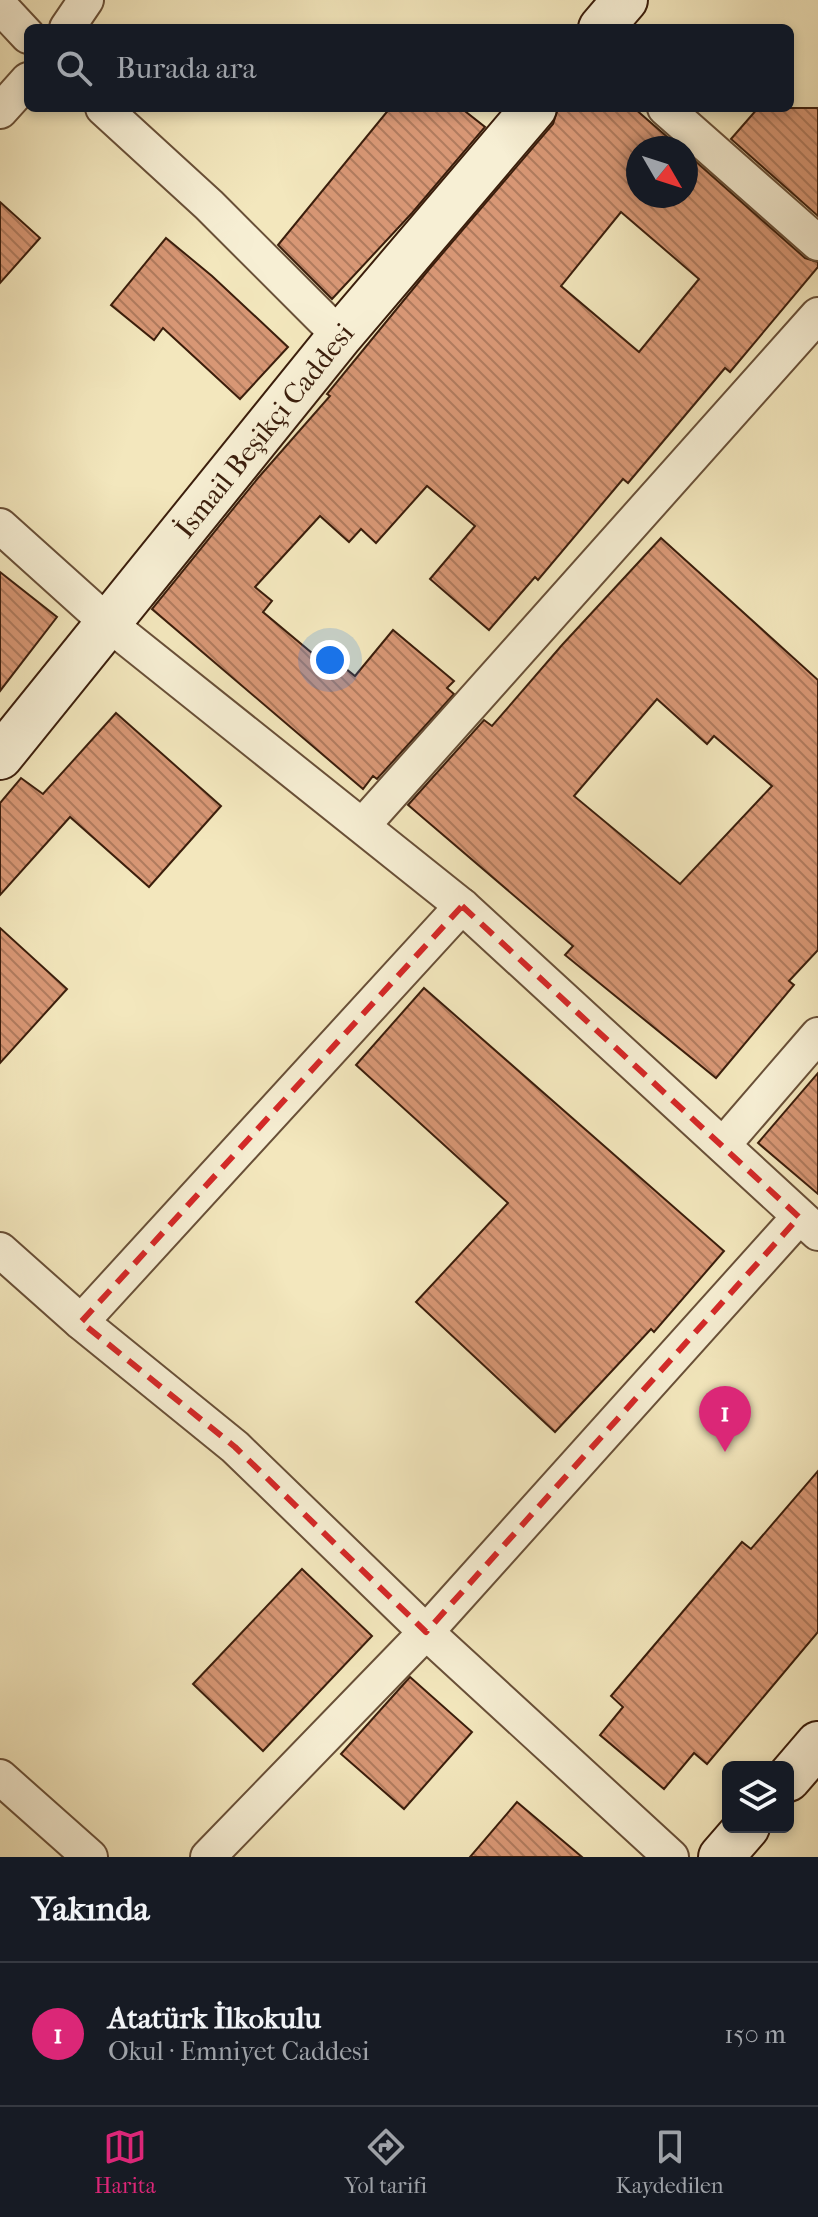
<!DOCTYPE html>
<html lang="tr">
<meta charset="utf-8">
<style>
body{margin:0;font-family:"IM FELL French Canon",serif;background:#242831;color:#f1f3f6}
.controls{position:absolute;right:24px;bottom:24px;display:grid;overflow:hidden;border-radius:12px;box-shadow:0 4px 12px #0003}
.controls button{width:72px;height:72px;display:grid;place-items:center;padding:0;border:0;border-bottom:2px solid #363941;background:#171b24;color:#f1f3f6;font:40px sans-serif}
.compass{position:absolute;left:626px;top:136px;width:72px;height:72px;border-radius:50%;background:#171b24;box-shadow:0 4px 12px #0003;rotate:129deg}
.you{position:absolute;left:330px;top:660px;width:28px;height:28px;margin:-20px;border:6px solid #fff;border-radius:50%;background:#1a73e8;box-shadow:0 0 0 12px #1a73e833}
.badge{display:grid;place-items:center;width:52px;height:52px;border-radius:50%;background:#db2777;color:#fff;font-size:26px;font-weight:700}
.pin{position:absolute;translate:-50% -66px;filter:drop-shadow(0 2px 4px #0008)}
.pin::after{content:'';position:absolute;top:42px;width:28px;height:24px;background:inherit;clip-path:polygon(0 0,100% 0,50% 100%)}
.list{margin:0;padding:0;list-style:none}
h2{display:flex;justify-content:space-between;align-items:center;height:104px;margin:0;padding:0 32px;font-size:34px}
h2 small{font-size:26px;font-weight:400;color:#9ea1a6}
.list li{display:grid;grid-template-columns:52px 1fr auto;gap:24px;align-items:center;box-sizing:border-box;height:144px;padding:0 32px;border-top:2px solid #363941}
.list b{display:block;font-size:30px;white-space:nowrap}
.list p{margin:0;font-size:26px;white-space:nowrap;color:#9ea1a6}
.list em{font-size:26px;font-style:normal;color:#9ea1a6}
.icon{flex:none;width:44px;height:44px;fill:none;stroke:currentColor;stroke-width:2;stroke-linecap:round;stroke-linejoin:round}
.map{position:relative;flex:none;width:818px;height:1857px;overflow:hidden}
.search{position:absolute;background:#171b24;box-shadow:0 4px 12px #0003;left:24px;right:24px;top:24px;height:88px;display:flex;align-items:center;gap:20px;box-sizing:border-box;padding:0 28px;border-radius:12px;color:#9ea1a6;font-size:30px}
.sheet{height:248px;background:#171b24}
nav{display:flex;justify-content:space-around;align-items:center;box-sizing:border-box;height:112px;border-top:2px solid #363941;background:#171b24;font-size:22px;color:#9ea1a6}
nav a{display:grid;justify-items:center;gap:4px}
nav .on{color:#db2777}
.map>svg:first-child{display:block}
</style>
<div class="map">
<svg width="818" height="1857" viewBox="0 0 818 1857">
<defs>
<pattern id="building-back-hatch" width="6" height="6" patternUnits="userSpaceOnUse" patternTransform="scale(2)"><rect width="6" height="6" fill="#d89775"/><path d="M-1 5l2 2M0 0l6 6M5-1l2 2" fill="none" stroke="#b07b5e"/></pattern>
</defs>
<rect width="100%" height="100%" fill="#f3e7bd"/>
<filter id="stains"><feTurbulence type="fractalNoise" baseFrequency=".0025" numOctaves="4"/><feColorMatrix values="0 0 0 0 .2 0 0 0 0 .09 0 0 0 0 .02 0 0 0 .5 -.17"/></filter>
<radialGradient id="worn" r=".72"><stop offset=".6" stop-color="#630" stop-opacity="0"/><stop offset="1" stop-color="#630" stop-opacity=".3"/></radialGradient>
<g fill="url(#building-back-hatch)" stroke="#3b1e0c" stroke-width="2" fill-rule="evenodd">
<polygon points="390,108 461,108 485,127 412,213 332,299 278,245"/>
<path d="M558,108H634L680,148H638V196H686V153L805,258L818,262V267L730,372L725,368L628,483L623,479L538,580L535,577L489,630L430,579L475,526L427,486L376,543L361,529L349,542L320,516L255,587L272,601L263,612L330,668L336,661L355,676L393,630L454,681L447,688L454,694L377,779L373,776L363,789L152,609L258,478L330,396L327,394L431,267L553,124ZM621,212L699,279L639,352L561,286Z"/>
<polygon points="758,108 818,108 818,216 731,139"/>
<polygon points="0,202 40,238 0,283"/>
<polygon points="166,238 212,276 288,347 240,399 163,328 154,340 111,305"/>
<path d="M661,538L818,680V950L789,981L794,985L716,1078L565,955L573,946L408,805L484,720L492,726L562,645ZM657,699L707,744L714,736L772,786L680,884L574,796Z"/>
<polygon points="0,572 57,617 0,691"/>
<polygon points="116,713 221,806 149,887 70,817 0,895 0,803 21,778 43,794"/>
<polygon points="0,928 67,989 0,1063"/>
<polygon points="424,988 724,1251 654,1332 651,1329 555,1432 416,1302 508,1203 356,1065"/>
<polygon points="818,1073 818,1194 758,1143"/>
<polygon points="818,1471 818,1632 707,1764 694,1753 664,1789 600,1735 623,1707 611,1696 742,1542 751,1549"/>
<polygon points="302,1569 372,1636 263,1751 193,1684"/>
<polygon points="410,1677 472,1732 404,1809 341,1754"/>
<polygon points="517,1802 582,1857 470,1857"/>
</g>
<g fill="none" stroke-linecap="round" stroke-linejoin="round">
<g stroke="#695038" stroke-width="38">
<g id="street">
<polyline points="0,6 28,36"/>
<polyline points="67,28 86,0"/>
<polyline points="103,108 209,205 340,336"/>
<polyline points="665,108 818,243"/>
<polyline points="0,111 28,80"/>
<polyline points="0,526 109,624 462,906 818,1233"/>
<polyline points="363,825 818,315"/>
<polyline points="723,1145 818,1035"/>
<polyline points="0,1250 81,1322 235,1447 426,1632 671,1857"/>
<polyline points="81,1322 462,906"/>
<polyline points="0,1777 90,1857"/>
<polyline points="208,1857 426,1632 799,1217"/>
</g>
</g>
<g stroke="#3b1e0c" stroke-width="48">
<g id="secondary">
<polyline points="601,28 625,0"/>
<path id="s1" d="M0,757L340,336L534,108"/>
<polyline points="788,1779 818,1744"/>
<polyline points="721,1857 747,1827"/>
</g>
</g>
<use href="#street" stroke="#f7efd4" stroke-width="34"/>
<use href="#secondary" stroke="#f7efd4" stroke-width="44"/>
</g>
<path fill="none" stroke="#d62828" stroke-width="6" stroke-dasharray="16 10" stroke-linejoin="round" d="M462,906L799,1217L426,1632L235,1447L81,1322Z"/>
<g text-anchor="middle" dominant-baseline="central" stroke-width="8" stroke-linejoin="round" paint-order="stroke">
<g font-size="28" fill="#3b1e0c" stroke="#f7efd4">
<text stroke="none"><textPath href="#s1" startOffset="420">İsmail Beşikçi Caddesi</textPath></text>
</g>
</g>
<rect width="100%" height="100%" filter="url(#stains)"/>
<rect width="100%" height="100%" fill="url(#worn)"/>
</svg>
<div class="controls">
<button><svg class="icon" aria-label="layers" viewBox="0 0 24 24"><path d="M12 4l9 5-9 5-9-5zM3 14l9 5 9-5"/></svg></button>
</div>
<svg class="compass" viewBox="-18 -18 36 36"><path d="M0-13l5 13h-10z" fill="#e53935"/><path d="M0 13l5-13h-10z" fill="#9ea1a6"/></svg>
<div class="you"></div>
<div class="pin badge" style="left:725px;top:1452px">1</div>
<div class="search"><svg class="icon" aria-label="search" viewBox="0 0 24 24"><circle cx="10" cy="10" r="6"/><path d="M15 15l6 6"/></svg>Burada ara</div>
</div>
<section class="sheet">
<h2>Yakında<small></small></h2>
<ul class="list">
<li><span class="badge">1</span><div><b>Atatürk İlkokulu</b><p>Okul · Emniyet Caddesi</p></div><em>150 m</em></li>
</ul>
</section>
<nav>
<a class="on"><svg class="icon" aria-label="map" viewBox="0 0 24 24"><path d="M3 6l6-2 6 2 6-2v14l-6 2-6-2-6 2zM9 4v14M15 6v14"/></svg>Harita</a>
<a><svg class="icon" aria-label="directions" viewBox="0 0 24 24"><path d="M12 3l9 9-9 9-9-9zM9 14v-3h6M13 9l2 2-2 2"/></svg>Yol tarifi</a>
<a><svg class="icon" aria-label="saved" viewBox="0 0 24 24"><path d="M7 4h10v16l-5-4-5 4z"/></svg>Kaydedilen</a>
</nav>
